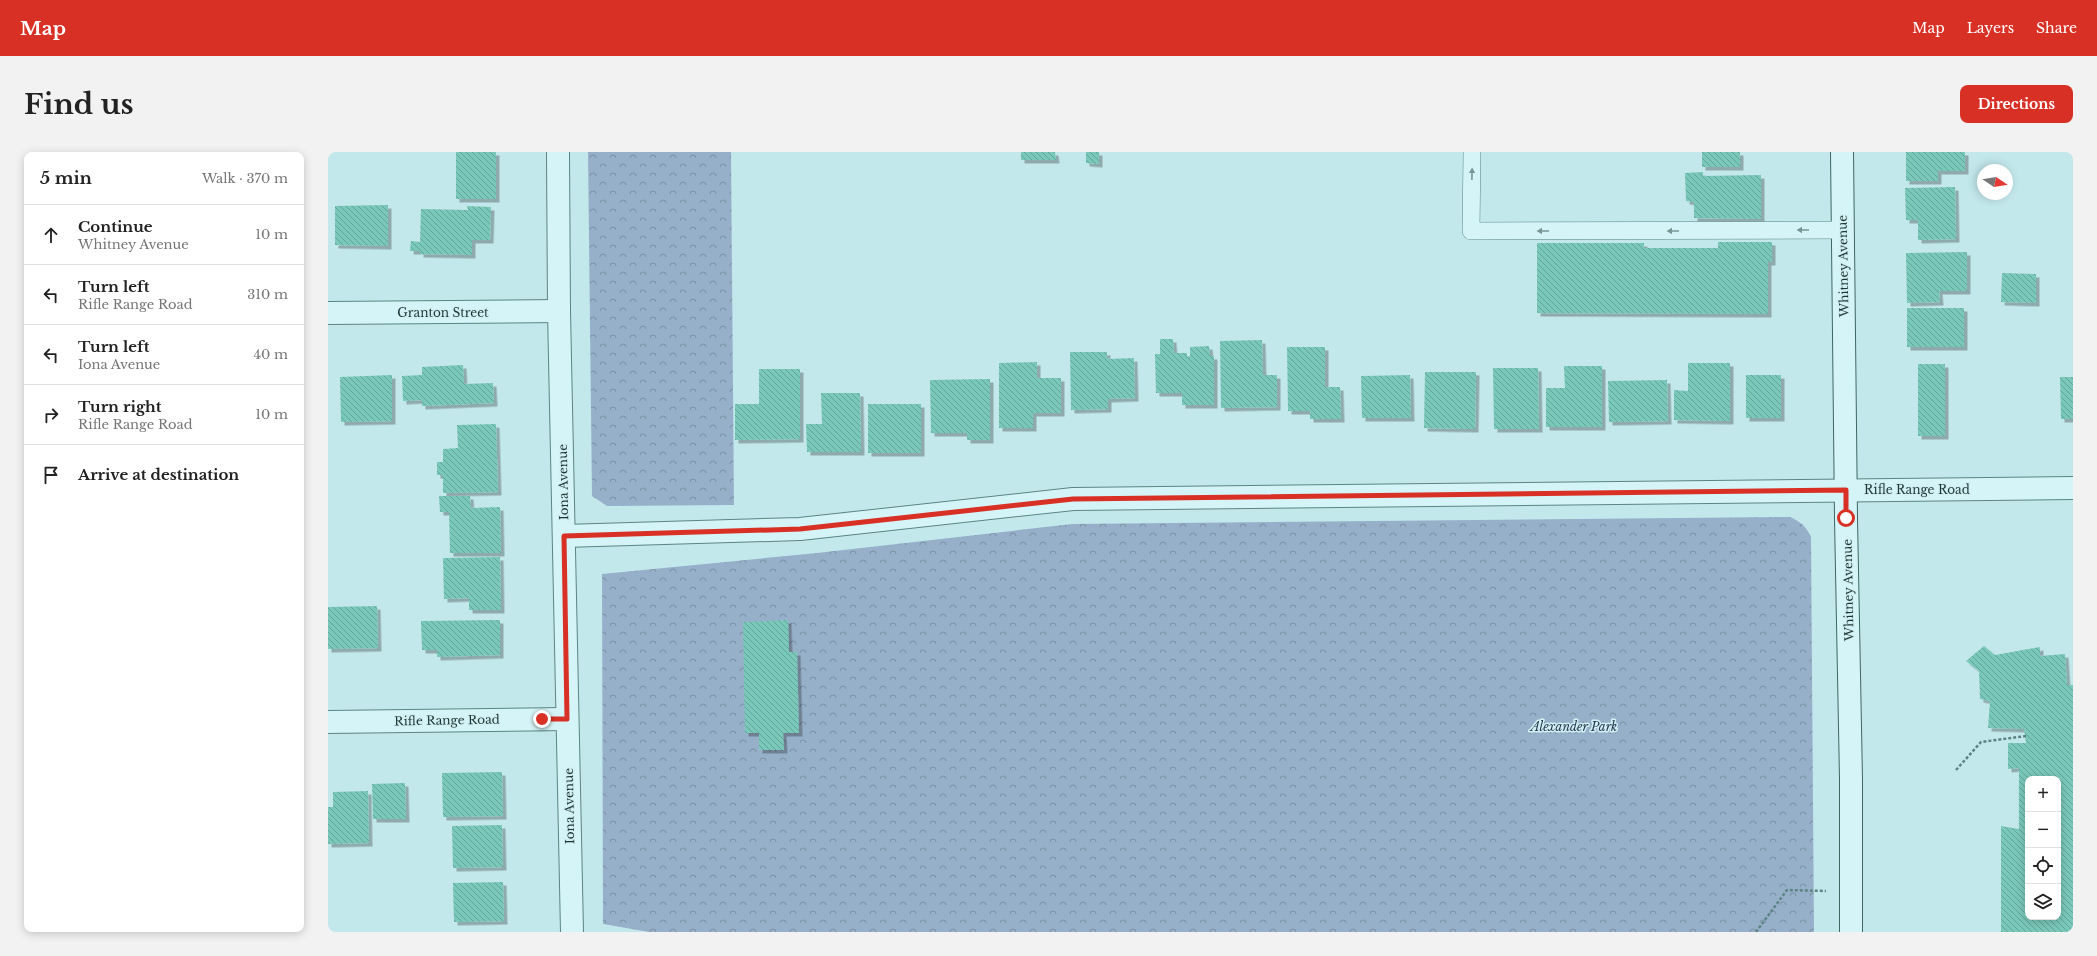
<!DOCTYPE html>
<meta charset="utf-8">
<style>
body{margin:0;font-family:"Libre Baskerville",serif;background:#f2f2f2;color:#222}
.controls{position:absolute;right:12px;bottom:12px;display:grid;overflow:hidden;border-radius:8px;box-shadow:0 2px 10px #0003}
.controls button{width:36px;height:36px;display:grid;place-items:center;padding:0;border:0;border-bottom:1px solid #e0e0e0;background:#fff;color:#222;font:20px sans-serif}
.compass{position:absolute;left:1649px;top:12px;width:36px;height:36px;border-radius:50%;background:#fff;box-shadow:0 2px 10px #0003;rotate:102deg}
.stop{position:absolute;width:12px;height:12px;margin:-9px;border:3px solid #d93025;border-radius:50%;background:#fff}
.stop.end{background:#d93025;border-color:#fff;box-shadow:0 1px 4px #0008}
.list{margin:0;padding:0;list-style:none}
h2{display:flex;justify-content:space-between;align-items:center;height:52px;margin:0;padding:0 16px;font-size:17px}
h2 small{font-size:13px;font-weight:400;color:#767676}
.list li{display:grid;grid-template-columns:26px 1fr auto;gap:12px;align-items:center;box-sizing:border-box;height:60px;padding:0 16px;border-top:1px solid #e0e0e0}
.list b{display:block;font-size:15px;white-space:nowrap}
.list p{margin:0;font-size:13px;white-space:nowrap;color:#767676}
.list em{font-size:13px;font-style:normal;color:#767676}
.icon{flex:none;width:22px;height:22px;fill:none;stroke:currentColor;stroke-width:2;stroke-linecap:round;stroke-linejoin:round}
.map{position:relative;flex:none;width:1745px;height:780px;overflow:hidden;border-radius:8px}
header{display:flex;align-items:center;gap:24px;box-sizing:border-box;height:56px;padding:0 20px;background:#d93025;color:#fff}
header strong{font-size:19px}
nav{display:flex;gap:22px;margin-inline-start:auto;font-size:14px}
.intro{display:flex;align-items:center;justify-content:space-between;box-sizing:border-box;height:96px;padding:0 24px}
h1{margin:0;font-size:28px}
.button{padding:10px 18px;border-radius:8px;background:#d93025;color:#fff;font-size:14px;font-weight:700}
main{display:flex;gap:24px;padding:0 24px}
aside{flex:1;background:#fff;border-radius:8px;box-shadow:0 2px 10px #0003}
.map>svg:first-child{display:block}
</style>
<header>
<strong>Map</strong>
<nav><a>Map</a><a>Layers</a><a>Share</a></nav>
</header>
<div class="intro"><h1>Find us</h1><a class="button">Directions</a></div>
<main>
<aside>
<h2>5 min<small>Walk · 370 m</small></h2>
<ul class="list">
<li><svg class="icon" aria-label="ahead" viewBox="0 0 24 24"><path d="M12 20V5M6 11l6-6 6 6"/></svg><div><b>Continue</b><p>Whitney Avenue</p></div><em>10 m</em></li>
<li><svg class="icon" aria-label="left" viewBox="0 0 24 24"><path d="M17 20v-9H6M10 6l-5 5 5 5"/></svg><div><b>Turn left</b><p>Rifle Range Road</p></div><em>310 m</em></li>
<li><svg class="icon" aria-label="left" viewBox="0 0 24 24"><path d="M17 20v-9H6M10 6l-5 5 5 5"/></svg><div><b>Turn left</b><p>Iona Avenue</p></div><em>40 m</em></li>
<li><svg class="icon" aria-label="right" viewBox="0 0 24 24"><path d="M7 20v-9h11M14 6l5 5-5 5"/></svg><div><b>Turn right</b><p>Rifle Range Road</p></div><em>10 m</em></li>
<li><svg class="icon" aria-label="arrive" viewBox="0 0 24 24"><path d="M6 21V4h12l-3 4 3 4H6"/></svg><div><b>Arrive at destination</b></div></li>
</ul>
</aside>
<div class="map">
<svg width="1745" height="780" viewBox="0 0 1745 780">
<defs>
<pattern id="forest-crowns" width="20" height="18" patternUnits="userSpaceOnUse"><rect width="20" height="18" fill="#97b0c9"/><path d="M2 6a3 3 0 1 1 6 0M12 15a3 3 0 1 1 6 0" fill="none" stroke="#7b90a4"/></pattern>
<pattern id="building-back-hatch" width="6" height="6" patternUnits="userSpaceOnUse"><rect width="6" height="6" fill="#7ac8ba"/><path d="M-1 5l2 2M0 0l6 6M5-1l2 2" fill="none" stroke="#63a398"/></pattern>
<filter id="shadow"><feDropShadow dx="3.5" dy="3.5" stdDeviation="0" flood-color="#0004"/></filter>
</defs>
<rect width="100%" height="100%" fill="#c3e8ec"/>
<g fill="url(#forest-crowns)">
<polygon points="260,0 403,0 406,353 279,354 264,344"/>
<path d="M1462,365C1473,370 1478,374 1483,385L1486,780H321L275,772L274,422L489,401L744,372Z"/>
</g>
<g fill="url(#building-back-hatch)" fill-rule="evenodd" filter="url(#shadow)">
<rect x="128" y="0" width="40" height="47"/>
<polygon points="693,0 727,0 728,8 693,8"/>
<polygon points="758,0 771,0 771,12 758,11"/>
<rect x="1374" y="0" width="38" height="15"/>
<polygon points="1578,0 1637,0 1637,19 1610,19 1610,29 1578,29"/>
<polygon points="1375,20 1375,24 1433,23 1433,67 1366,66 1366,50 1358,49 1357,21"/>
<polygon points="1627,35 1628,87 1590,88 1590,68 1578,68 1577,36"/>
<polygon points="60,53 60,94 7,93 7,54"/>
<polygon points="139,54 163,55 162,88 144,88 144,103 92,102 92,99 82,99 83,89 92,90 93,57 140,58"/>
<polygon points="1390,90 1444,90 1444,110 1440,110 1440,162 1209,161 1209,91 1316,91 1316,96 1390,96"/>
<polygon points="1639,100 1639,139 1611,139 1612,150 1579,151 1578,101"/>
<polygon points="1674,121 1708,122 1708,151 1673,150"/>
<rect x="1579" y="156" width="57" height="39"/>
<polygon points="832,187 845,187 846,201 859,201 859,205 862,204 862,195 881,194 882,204 886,204 886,253 854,253 854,241 828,241 827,202 832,202"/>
<polygon points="934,188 935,223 949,223 949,255 893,256 892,189"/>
<polygon points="959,195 997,195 997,235 1012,235 1013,267 982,267 982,259 960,259"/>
<polygon points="742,200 779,200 779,207 806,206 807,246 780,247 780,257 743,258"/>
<polygon points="709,210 709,226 733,226 733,261 705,261 705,276 671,276 671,211"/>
<polygon points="1360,211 1402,211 1402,269 1346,268 1346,238 1360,239"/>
<rect x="1590" y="212" width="27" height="72"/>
<polygon points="135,213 136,232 165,231 166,251 94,254 94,248 75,249 74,224 94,223 94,215"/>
<polygon points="1236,214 1274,214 1274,275 1218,275 1218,236 1237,236"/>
<polygon points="1165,216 1210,216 1211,277 1166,277"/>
<polygon points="431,217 472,217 472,287 407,288 407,252 431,252"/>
<polygon points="1097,220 1148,220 1147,277 1096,276"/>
<polygon points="64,223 64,269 13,270 12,225"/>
<polygon points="1082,223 1083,266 1034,266 1033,224"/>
<rect x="1418" y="223" width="35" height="43"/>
<polygon points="1732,225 1745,225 1745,267 1733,267"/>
<polygon points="662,227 662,288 639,288 639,281 603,281 602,228"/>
<polygon points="1339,228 1340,269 1281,270 1280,229"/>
<polygon points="493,241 532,241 533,300 479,300 478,272 494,272"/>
<rect x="540" y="252" width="53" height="49"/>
<polygon points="168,272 170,340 115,341 115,323 109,323 109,310 115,310 115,297 130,296 129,273"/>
<polygon points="111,344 142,344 143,356 172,355 173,401 122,401 121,360 112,360"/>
<polygon points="172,405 173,458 141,458 141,446 116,447 115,406"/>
<polygon points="49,454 50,496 0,497 0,455"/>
<polygon points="172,468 172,503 109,505 109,498 94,498 93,469"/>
<polygon points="460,468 461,500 469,500 471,581 455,581 456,598 431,598 431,581 417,581 415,470"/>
<path d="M1656,494L1667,503L1712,495V504L1737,502L1739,533H1745V780H1673V674L1691,677V616L1680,617V591H1698L1696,577L1660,576L1662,549L1652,547L1651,519L1638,509ZM1700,627H1730V765H1700Z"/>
<polygon points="174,620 175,664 115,665 114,621"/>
<polygon points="77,631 78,667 45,667 44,632"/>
<polygon points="40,639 41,691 0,692 0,655 5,655 5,640"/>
<polygon points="174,673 175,715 125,716 124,674"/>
<polygon points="175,730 176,769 126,770 125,731"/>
</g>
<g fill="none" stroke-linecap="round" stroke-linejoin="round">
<g stroke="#5a8582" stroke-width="18">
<polyline id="lane" points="1144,0 1143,79 1514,78"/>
</g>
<g stroke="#5a8582" stroke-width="24">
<g id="street">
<polyline points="230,0 231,159 244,780"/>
<polyline points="0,161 231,159"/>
<polyline points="236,384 472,377 745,347 1745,336"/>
<polyline points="0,570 239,567"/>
</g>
</g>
<g stroke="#3e6763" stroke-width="24">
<polyline id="secondary" points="1514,0 1518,366 1523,627 1523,780"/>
</g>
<g stroke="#5a8582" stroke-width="2.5" stroke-dasharray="3 2" stroke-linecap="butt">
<polyline points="1628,618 1653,590 1698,584"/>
<polyline points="1428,780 1459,738 1498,739"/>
</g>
<use href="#lane" stroke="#d5f4f7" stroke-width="17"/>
<use href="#street" stroke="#d5f4f7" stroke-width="22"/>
<use href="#secondary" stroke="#d5f4f7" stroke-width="22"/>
</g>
<defs><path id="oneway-solid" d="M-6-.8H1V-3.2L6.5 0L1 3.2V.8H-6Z"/></defs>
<g fill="#7a9595">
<use href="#oneway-solid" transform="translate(1144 22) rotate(-89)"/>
<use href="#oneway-solid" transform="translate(1475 78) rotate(180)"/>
<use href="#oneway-solid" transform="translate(1215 79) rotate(180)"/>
<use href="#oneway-solid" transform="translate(1345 79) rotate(180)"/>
</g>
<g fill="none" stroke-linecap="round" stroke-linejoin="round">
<polyline stroke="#d93025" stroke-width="5" points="214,567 239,567 236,384 472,377 745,347 1518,338 1518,366"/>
</g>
<g text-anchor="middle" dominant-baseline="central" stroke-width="3" stroke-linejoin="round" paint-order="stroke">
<g font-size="12" fill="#1e3633" stroke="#d2f0f4">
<text transform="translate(1515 114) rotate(-91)">Whitney Avenue</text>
<text x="115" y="160">Granton Street</text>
<text transform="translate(235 330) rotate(-91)">Iona Avenue</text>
<text x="1589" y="337">Rifle Range Road</text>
<text transform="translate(1520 438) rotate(-91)">Whitney Avenue</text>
<text transform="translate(119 568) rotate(-1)">Rifle Range Road</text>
<text transform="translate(241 654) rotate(-91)">Iona Avenue</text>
</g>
<g font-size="12" font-style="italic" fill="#253551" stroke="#d2f0f4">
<text x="1246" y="574">Alexander Park</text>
</g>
</g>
</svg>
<div class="controls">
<button>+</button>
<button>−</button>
<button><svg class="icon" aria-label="locate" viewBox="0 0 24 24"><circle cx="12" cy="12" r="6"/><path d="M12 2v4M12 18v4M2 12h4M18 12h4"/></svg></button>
<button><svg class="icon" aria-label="layers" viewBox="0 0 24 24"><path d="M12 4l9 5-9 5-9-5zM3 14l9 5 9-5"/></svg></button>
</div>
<svg class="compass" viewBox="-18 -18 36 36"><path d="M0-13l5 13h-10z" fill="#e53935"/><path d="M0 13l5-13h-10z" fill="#767676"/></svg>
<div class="stop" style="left:1518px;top:366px"></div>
<div class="stop end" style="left:214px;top:567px"></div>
</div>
</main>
